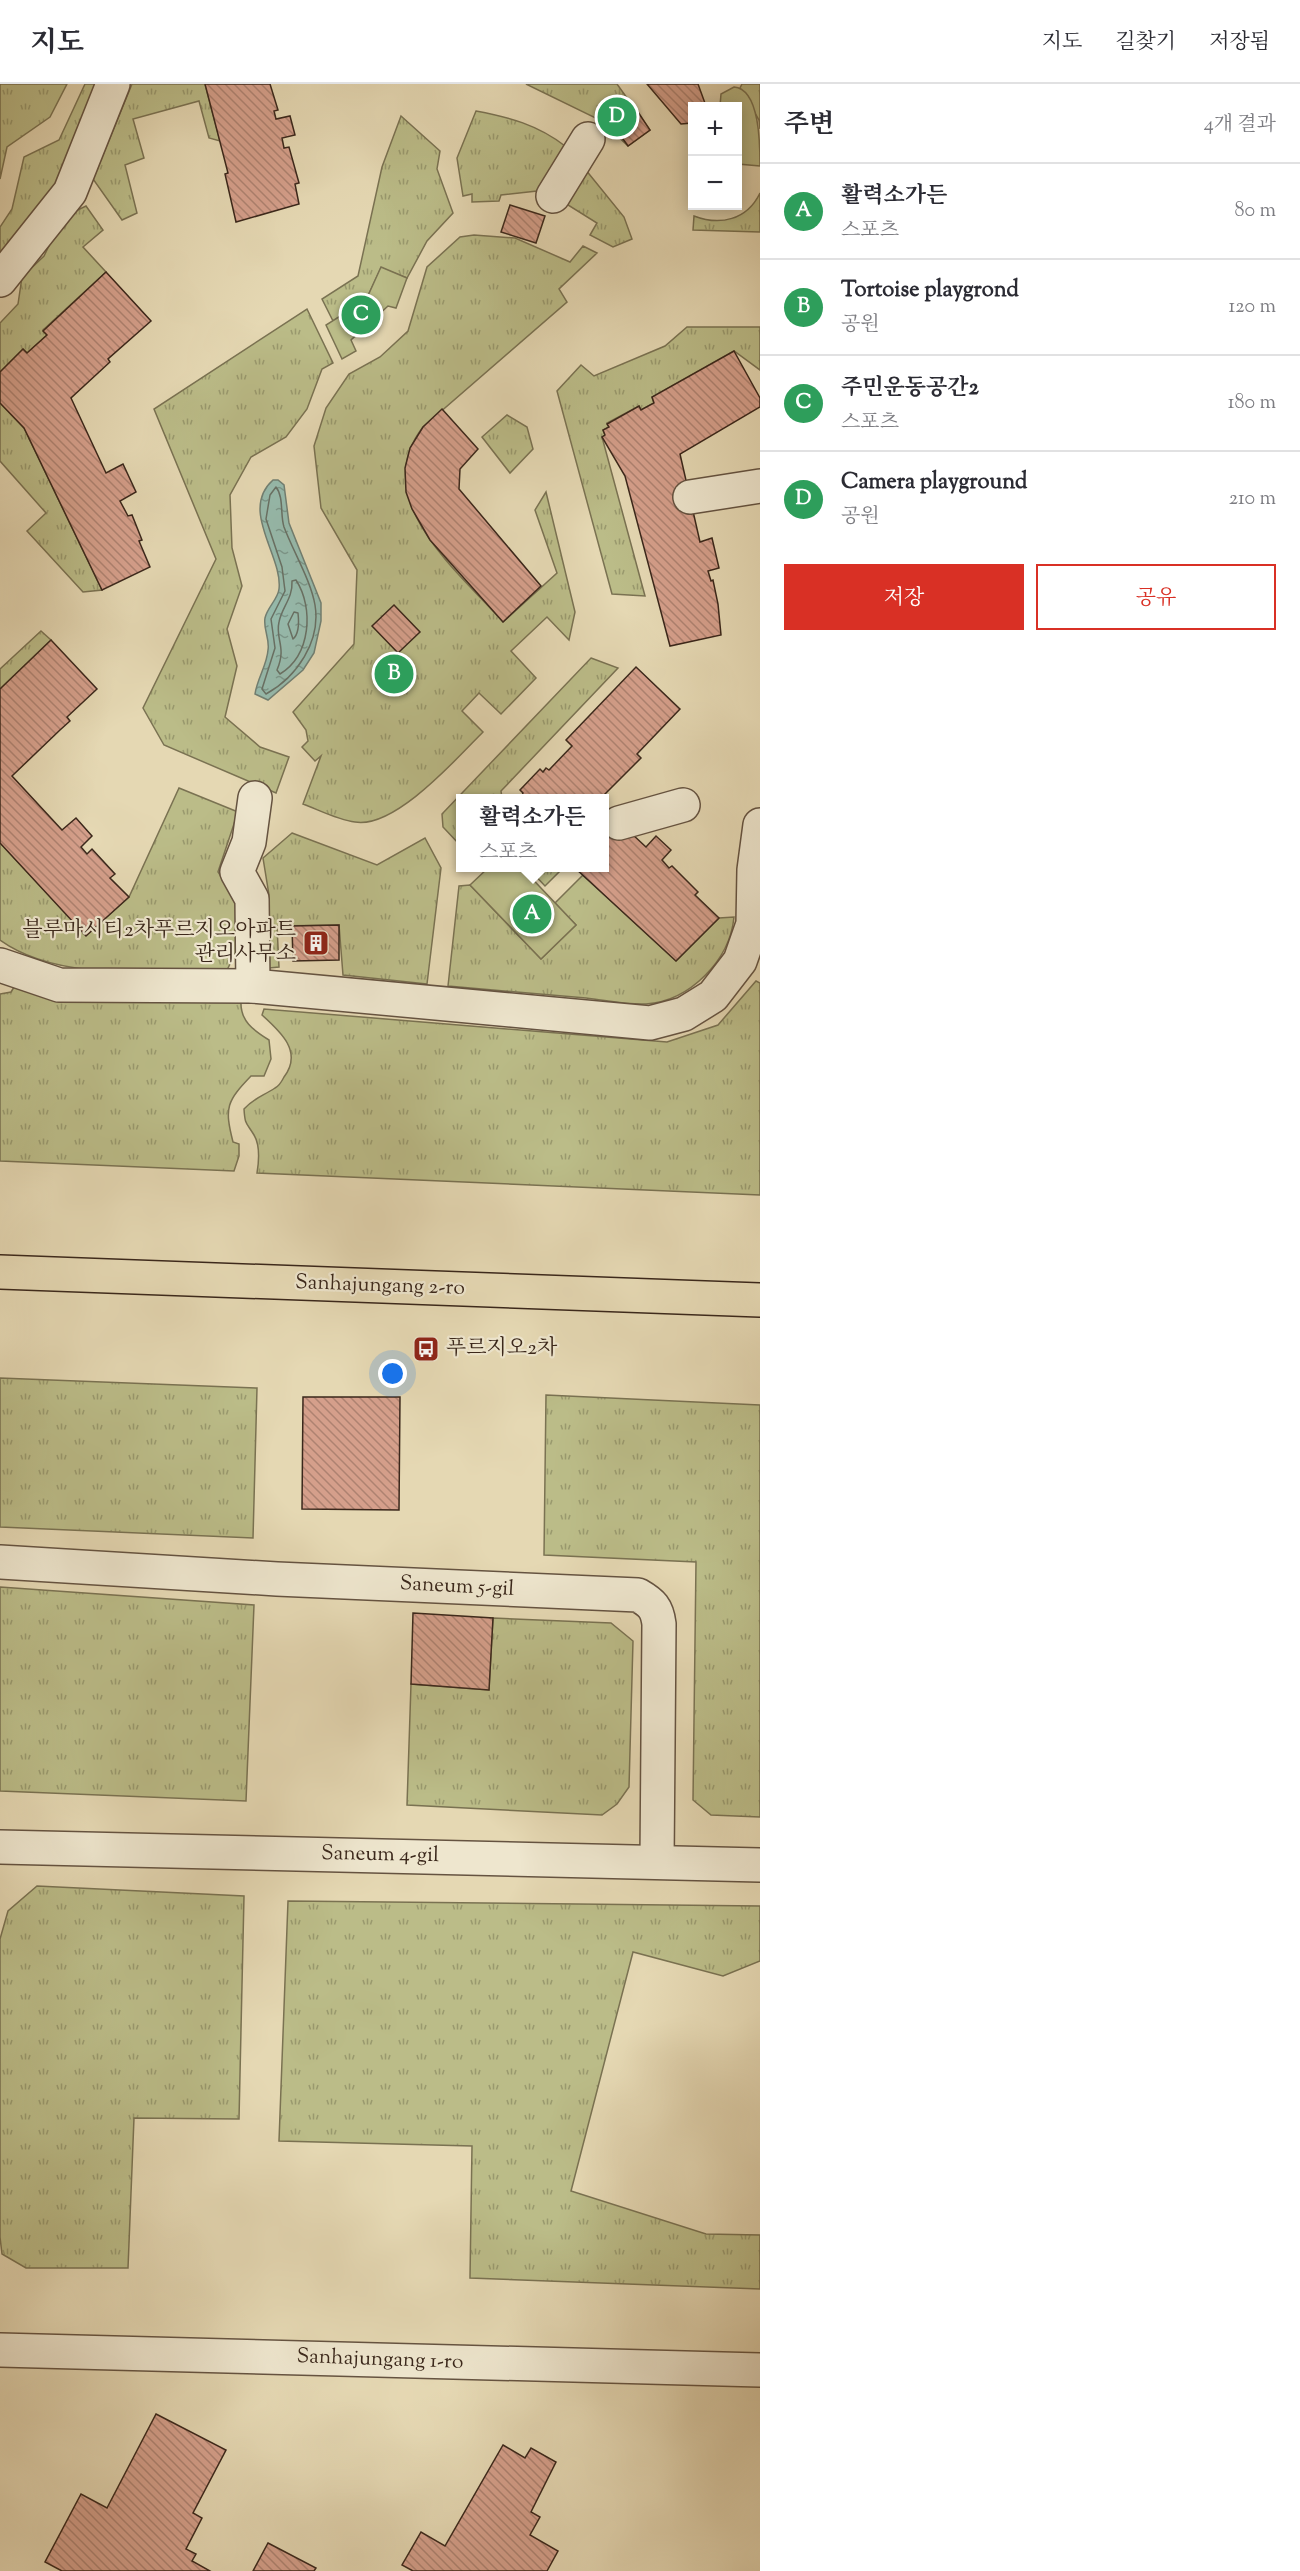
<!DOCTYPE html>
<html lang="ko">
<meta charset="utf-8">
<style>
body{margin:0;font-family:"Sorts Mill Goudy","Noto Serif KR",serif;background:#f2f2f3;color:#2b2b33}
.controls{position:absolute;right:18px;top:18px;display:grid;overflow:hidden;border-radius:0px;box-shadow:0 3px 15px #0003}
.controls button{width:54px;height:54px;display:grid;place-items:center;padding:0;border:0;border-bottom:2px solid #e1e1e2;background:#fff;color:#2b2b33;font:30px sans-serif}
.you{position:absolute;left:393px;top:1290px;width:21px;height:21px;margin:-15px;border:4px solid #fff;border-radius:50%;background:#1a73e8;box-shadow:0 0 0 9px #1a73e833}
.badge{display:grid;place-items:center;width:39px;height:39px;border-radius:50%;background:#d93025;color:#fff;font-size:20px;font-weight:700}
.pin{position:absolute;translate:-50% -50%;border:3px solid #fff;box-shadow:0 2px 6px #0006}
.popup{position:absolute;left:456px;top:710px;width:153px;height:78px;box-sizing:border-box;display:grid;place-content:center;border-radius:0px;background:#fff;filter:drop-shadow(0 2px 4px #0005);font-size:20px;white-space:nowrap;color:#7c7c81}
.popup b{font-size:22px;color:#2b2b33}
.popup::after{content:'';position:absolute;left:50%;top:100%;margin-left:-12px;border:12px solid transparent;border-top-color:#fff}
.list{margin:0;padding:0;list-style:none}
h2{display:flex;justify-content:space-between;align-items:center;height:78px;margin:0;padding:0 24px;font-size:26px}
h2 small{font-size:20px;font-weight:400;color:#7c7c81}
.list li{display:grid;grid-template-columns:39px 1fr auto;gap:18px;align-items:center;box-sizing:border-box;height:96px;padding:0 24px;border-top:2px solid #e1e1e2}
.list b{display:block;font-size:22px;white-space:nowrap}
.list p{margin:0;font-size:20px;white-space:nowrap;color:#7c7c81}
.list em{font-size:20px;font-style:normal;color:#7c7c81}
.actions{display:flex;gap:12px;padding:18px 24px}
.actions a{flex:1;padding:14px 0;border:2px solid #d93025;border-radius:0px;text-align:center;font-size:21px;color:#d93025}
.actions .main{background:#d93025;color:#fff}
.map{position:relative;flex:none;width:760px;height:2487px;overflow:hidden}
header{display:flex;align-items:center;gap:36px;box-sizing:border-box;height:84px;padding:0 30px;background:#fff;border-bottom:2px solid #e1e1e2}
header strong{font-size:28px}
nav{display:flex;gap:33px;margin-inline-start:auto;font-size:21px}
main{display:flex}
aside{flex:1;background:#fff}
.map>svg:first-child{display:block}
</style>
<header>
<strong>지도</strong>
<nav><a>지도</a><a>길찾기</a><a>저장됨</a></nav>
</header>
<main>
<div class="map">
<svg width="760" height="2487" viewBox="0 0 760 2487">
<defs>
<pattern id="grass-tufts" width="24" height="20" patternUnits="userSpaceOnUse" patternTransform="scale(1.5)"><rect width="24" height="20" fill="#bbbc88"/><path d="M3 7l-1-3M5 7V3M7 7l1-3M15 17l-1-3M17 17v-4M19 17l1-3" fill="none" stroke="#99996e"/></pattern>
<pattern id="water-ripples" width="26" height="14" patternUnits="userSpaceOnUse" patternTransform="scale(1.5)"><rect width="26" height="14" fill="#96baac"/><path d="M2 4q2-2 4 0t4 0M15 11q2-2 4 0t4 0" fill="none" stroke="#7b978b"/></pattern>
<pattern id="building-back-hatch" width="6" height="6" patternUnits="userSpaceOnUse" patternTransform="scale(1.5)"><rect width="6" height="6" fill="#d59f8b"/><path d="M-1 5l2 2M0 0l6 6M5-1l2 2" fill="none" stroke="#ae8271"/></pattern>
</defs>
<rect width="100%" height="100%" fill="#e5d8b3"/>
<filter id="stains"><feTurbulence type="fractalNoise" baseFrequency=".00333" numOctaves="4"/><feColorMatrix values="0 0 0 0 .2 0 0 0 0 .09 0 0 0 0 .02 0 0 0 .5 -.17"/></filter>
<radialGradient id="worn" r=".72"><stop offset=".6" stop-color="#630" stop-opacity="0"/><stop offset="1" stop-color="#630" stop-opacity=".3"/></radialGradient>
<g fill="url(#grass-tufts)" stroke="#7a7252" stroke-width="1.5">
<polygon points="0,0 67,0 50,33 7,63 0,95"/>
<polygon points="85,0 106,0 63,107 0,185 0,143 12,125 24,73 59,56"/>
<polygon points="132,0 205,0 220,57 209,54 199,17 133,35 144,74 125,81 137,129 122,136 93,95"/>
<polygon points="526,0 617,0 650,46 628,62 602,37"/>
<polygon points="742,0 760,0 760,45 759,36 740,4"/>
<path d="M476,27C509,33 538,41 565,62L537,107L501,111L499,117L472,118V110L463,112L457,74Z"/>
<polygon points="401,32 440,67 437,85 453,129 427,157 407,194 381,184 366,216 333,237 322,215 358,192 382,83"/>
<polygon points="581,80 624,133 632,155 613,163 590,151 597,139 560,116"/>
<path d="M760,109V148L693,146L694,132C720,142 747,136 760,109Z"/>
<polygon points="86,122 103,146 83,163 106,188 43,246 47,251 27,269 23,265 0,288 0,239 18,220 22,193 44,172 63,133"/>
<path d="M474,151L515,154L570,178L583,162L597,169L559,205L567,218L423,343C367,415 458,487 503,538L557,489L535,426L546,408L575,528L569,556L547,533L511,567L536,594L501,630L479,609L462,627L483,648C457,674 395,745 355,738C338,736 319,726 303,720L321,672L315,677L302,663L308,657L306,646L293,628L354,560L357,486L321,424L314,362L326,324L349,290L380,273L408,247L427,183L460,153Z"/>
<polygon points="307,225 333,279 322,285 307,325 286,353 251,373 230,411 232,464 242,502 227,545 237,582 225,633 260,663 289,673 276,709 164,661 143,624 216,475 154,325"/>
<polygon points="687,243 760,243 760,286 734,267 652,313 654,319 641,326 639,322 607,339 609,343 603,346 605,351 602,353 645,512 612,510 557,307 581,281 594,292 665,262"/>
<polygon points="0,319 24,344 102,506 83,508 27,447 46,429 0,377"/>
<polygon points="507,331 527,343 533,365 510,389 482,353"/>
<polygon points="41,547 51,556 0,605 0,585"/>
<polygon points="591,574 618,584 501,707 502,714 460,714 460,761 443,743 442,730"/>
<path d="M179,704L238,728L218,788L236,815V868L227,886C156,886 60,899 0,856V759L86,851L129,813Z"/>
<polygon points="292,749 377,781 425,754 441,784 427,900 343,891 339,841 277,842 279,883 269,884 269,811 263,774"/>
<polygon points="528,784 559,784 560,787 545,802"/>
<path d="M583,791L676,877L719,834L734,833C730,876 690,917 646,920C626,921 605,916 586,914C540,910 494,906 448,902L459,802L470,801L541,875L576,841L555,819Z"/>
<path d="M756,897L760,899V1111L257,1089C259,1077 260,1061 254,1051C246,1038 245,1041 244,1025C254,1014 263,1012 275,1004C279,1002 282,997 284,993C303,968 281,948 262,931L264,925L667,958L718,941Z"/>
<path d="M16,900L241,917C240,937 253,946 269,956L271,975L264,992H251C227,1017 224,1023 233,1058L239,1060V1072L234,1087L0,1077V910L11,908Z"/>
<polygon points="0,1294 257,1304 253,1454 0,1443"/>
<polygon points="546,1311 760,1321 760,1733 711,1731 693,1716 696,1478 544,1471"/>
<polygon points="0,1503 254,1521 246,1717 0,1707"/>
<polygon points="493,1534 611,1539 633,1557 629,1703 617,1720 602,1731 407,1721 411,1600 489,1606"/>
<polygon points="37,1802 244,1812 239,2035 134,2034 128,2184 26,2184 2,2170 0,2153 0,1855 8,1827"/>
<polygon points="288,1817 760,1822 760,1877 723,1892 633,1868 571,2107 706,2150 760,2151 760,2205 470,2194 472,2062 279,2057"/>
</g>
<g fill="#bbbc88" stroke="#7a7252" stroke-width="1.5">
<path d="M734,3C760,5 760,61 760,82L738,80V22H720L721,10Z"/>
<polygon points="381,183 407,194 396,224 388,222 351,256 356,267 342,275 326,241 366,216"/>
<polygon points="488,784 522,784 576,841 541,875 470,801"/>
</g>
<path fill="url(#water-ripples)" stroke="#717f72" stroke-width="1.5" d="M273,396H278L284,401L289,439L321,519V537L314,569L303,586L268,616L255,610C257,595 267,581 268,566C270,555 263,545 265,534C267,524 278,515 279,505C283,472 239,426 273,396Z"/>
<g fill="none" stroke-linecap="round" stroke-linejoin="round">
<g stroke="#687064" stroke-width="1.5">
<path d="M276,403C284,413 280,431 284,443C293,467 311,497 315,521C321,557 297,593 266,610L262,605L275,564L271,535L285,507L282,483L266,435L270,411Z"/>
<path d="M296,496C314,524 311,571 280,590L277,586C287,563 275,555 279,538C282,523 293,514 292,497Z"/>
<path d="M294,528L298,529C299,538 299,550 293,555L288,540Z"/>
</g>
</g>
<g fill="url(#building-back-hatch)" stroke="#3a271b" stroke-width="1.5">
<polygon points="205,0 270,0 278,26 274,27 276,35 290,32 295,51 282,54 284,64 289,63 299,99 295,100 299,120 236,138 225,90 228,89"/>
<polygon points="647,0 698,0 706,22 692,22 692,39 681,40"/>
<polygon points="638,28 650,46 628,62 615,44"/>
<polygon points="510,121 545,132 536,159 501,148"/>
<polygon points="106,188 151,237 108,275 110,278 71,314 106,389 123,380 136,408 120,417 128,432 132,431 142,456 139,457 150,483 102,506 24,344 0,319 0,288 23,265 27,269 47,251 43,247"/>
<polygon points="734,267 760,314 760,323 680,370 700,458 712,454 719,484 708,487 711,497 713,496 718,520 721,551 670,562 625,392 602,353 605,351 603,346 609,343 607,340 639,322 641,326 654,319 652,313"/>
<polygon points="442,325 478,365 460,385 459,405 541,502 503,538 430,456 412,425 406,408 405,384 410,364 423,343"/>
<polygon points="394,521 420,548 398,569 372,542"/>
<polygon points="51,556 97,605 67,633 70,637 60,646 12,692 62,746 76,734 92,752 81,763 87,770 92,765 115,790 110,794 129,813 86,852 0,759 0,605"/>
<polygon points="636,583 680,625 637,670 641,674 601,714 521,714 523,709 520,706 540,685 543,688 546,684 549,686 572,662 566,656"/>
<polygon points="604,724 646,763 656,752 671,766 662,776 669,784 672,782 698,808 695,811 719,834 676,877 575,784 604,784"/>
<polygon points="339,841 339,876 293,877 292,842"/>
<polygon points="303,1313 400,1313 399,1426 302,1425"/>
<polygon points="413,1529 493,1534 489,1606 411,1600"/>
<polygon points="156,2330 226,2366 193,2429 202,2434 186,2465 196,2470 192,2477 210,2487 62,2487 45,2478 81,2410 107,2424"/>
<polygon points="503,2361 525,2374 531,2364 556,2378 531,2428 540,2433 530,2451 558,2467 547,2487 413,2487 402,2481 421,2448 445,2462"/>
<polygon points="268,2459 316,2484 314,2487 253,2487"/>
</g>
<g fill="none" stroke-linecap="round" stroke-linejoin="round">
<g stroke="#655341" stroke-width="36">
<g id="minor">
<polyline points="553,112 588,55"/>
<polyline points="0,196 70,108 113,0"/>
<polyline points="690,413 760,402"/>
<polyline points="619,739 683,721"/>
<polyline points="0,881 59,901 253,902 650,939 684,930 713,912 740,877 753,840 754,786 760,741"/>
<polyline points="253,902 252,815 237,788 249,758 255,714"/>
<path d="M0,1478L277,1495L638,1511C652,1519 657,1524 659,1540L657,1777"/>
<polyline points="0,1763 760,1781"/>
<polyline points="0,2266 760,2286"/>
</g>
</g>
<g stroke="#3a271b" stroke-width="36">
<polyline id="major" points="0,1188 760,1216"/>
</g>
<use href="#minor" stroke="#eee6ce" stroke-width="33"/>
<use href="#major" stroke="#e5d8b3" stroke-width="33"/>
</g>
<defs>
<g id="building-square" transform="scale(1.35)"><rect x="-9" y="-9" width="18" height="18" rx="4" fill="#8f2418" stroke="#eee6ce"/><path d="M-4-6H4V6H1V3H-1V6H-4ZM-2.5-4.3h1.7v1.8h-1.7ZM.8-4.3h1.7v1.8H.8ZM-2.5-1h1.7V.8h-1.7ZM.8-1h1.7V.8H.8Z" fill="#fff"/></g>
<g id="bus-square" transform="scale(1.35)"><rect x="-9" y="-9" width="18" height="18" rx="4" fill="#8f2418" stroke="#eee6ce"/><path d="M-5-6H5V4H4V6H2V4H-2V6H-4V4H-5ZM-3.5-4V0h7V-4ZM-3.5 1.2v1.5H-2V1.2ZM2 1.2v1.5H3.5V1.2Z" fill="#fff"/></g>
</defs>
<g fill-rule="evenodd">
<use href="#building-square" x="316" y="859"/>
<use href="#bus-square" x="426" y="1265"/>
</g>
<g text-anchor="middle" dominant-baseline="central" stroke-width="4.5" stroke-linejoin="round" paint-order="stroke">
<g font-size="21" fill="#3a271b" stroke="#eee6ce" text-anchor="end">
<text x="296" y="847">블루마시티2차푸르지오아파트<tspan x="296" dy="24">관리사무소</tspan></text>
<text x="446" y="1265" text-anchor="start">푸르지오2차</text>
</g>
<g font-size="21" fill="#3a271b" stroke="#eee6ce">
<text transform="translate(380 1202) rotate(2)">Sanhajungang 2-ro</text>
<text transform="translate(457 1503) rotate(3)">Saneum 5-gil</text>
<text transform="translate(380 1771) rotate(1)">Saneum 4-gil</text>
<text transform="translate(380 2276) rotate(2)">Sanhajungang 1-ro</text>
</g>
</g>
<rect width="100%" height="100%" filter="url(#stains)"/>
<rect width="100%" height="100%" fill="url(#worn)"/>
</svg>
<div class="controls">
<button>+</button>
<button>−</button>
</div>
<div class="you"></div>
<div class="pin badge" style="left:532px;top:830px;background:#2e9e5b">A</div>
<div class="popup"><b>활력소가든</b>스포츠</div>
<div class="pin badge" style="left:394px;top:590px;background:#2e9e5b">B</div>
<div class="pin badge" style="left:361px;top:231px;background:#2e9e5b">C</div>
<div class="pin badge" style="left:617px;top:33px;background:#2e9e5b">D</div>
</div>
<aside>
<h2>주변<small>4개 결과</small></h2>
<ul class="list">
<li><span class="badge" style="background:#2e9e5b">A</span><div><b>활력소가든</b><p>스포츠</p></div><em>80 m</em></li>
<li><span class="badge" style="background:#2e9e5b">B</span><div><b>Tortoise playgrond</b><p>공원</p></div><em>120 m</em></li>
<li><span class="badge" style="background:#2e9e5b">C</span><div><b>주민운동공간2</b><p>스포츠</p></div><em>180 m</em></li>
<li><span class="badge" style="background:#2e9e5b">D</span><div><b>Camera playground</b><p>공원</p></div><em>210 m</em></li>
</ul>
<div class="actions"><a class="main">저장</a><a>공유</a></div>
</aside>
</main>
